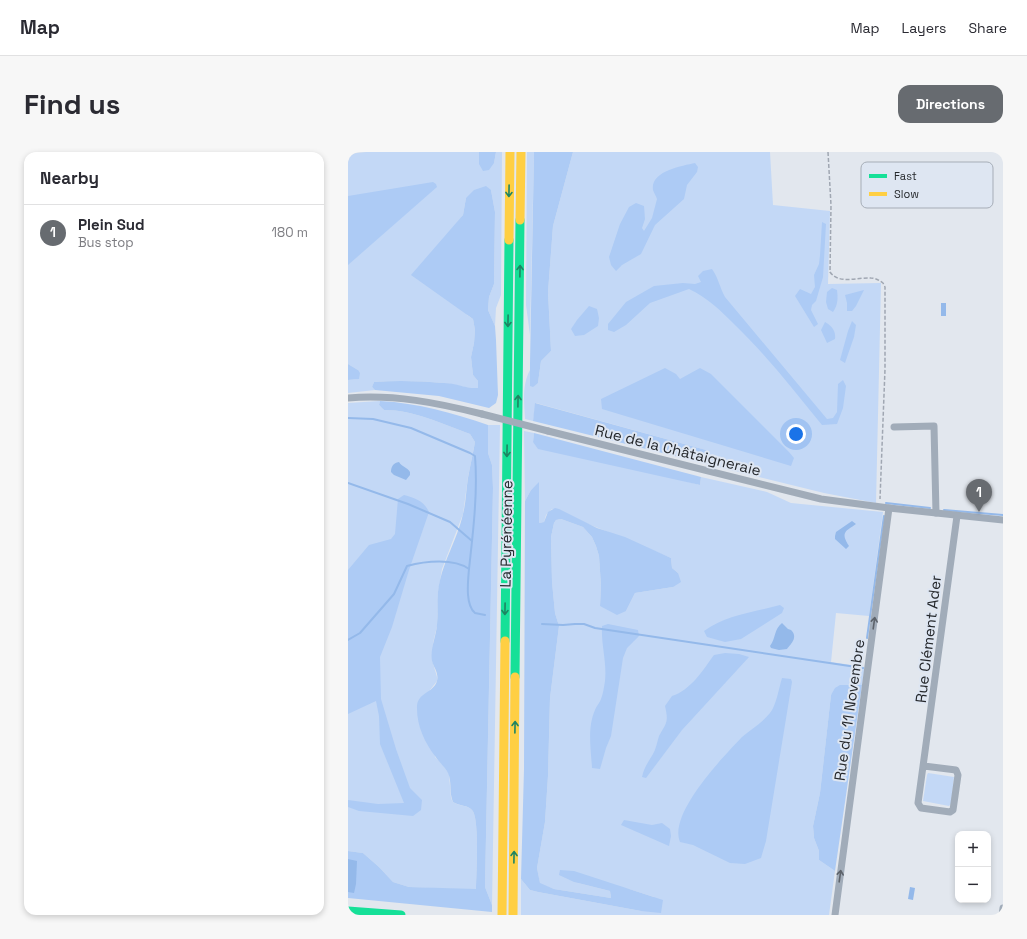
<!DOCTYPE html>
<meta charset="utf-8">
<style>
body{margin:0;font-family:"Space Grotesk",sans-serif;background:#f7f7f7;color:#2b2b33}
.controls{position:absolute;right:12px;bottom:12px;display:grid;overflow:hidden;border-radius:8px;box-shadow:0 2px 6px #0003}
.controls button{width:36px;height:36px;display:grid;place-items:center;padding:0;border:0;border-bottom:1px solid #e1e1e2;background:#fff;color:#2b2b33;font:20px sans-serif}
.you{position:absolute;left:448px;top:282px;width:14px;height:14px;margin:-10px;border:3px solid #fff;border-radius:50%;background:#1a73e8;box-shadow:0 0 0 6px #1a73e833}
.badge{display:grid;place-items:center;width:26px;height:26px;border-radius:50%;background:#676b70;color:#fff;font-size:13px;font-weight:700}
.pin{position:absolute;translate:-50% -33px;filter:drop-shadow(0 1px 2px #0008)}
.pin::after{content:'';position:absolute;top:21px;width:14px;height:12px;background:inherit;clip-path:polygon(0 0,100% 0,50% 100%)}
.list{margin:0;padding:0;list-style:none}
h2{display:flex;justify-content:space-between;align-items:center;height:52px;margin:0;padding:0 16px;font-size:17px}
h2 small{font-size:13px;font-weight:400;color:#7c7c81}
.list li{display:grid;grid-template-columns:26px 1fr auto;gap:12px;align-items:center;box-sizing:border-box;height:56px;padding:0 16px;border-top:1px solid #e1e1e2}
.list b{display:block;font-size:15px;white-space:nowrap}
.list p{margin:0;font-size:13px;white-space:nowrap;color:#7c7c81}
.list em{font-size:13px;font-style:normal;color:#7c7c81}
.map{position:relative;flex:none;width:655px;height:763px;overflow:hidden;border-radius:12px}
header{display:flex;align-items:center;gap:24px;box-sizing:border-box;height:56px;padding:0 20px;background:#fff;border-bottom:1px solid #e1e1e2}
header strong{font-size:19px}
nav{display:flex;gap:22px;margin-inline-start:auto;font-size:14px}
.intro{display:flex;align-items:center;justify-content:space-between;box-sizing:border-box;height:96px;padding:0 24px}
h1{margin:0;font-size:28px}
.button{padding:10px 18px;border-radius:12px;background:#676b70;color:#fff;font-size:14px;font-weight:700}
main{display:flex;gap:24px;padding:0 24px}
aside{flex:1;background:#fff;border-radius:12px;box-shadow:0 2px 6px #0003}
.map>svg:first-child{display:block}
</style>
<header>
<strong>Map</strong>
<nav><a>Map</a><a>Layers</a><a>Share</a></nav>
</header>
<div class="intro"><h1>Find us</h1><a class="button">Directions</a></div>
<main>
<aside>
<h2>Nearby<small></small></h2>
<ul class="list">
<li><span class="badge">1</span><div><b>Plein Sud</b><p>Bus stop</p></div><em>180 m</em></li>
</ul>
</aside>
<div class="map">
<svg width="655" height="763" viewBox="0 0 655 763">
<rect width="100%" height="100%" fill="#e2e7ee"/>
<g fill="#c3d8f6">
<path d="M18,0H131V12L146,11L148,0H154L153,143L148,156L147,174L140,158L141,145L146,132L147,60L143,38L118,46L115,63L105,76L119,163L125,167L127,178L126,191L123,205L125,223L130,229V236C117,237 109,232 96,231C73,229 50,228 26,230L24,235L27,238L0,241V228L10,227V218L0,212V2Z"/>
<polygon points="179,0 186,0 182,183 178,153"/>
<path d="M225,0H422L425,53L482,59L480,132L533,131L528,351L476,341L363,313L358,298L188,251L185,269L177,267C176,249 174,233 182,218V234L190,231L193,209L203,199L200,140L205,74Z"/>
<path d="M32,249L31,253L36,258C66,258 94,272 122,282L127,290L120,325L115,362L94,417L90,440L89,474L85,491L84,508L89,525V529L82,538L87,605L95,613L101,622L103,646L105,650C110,654 120,653 124,658C132,666 128,724 128,738L61,735L45,730L31,715L15,701L0,699V251Z"/>
<polygon points="140,273 152,273 144,753 137,735 145,336 144,313 140,301"/>
<path d="M176,279L186,281L185,290L352,333L353,325L419,340L443,351L535,360L521,464L488,461L483,510L517,515L514,533L492,534L483,543L472,641L465,674L466,686L471,699V708L487,719L481,763H173V727L182,738L190,740L293,759L306,745L281,737L226,730L262,739L263,746L206,737L192,732L189,716L197,670L200,624L202,546L211,474L207,461L204,430L203,385L206,371L208,368L213,367L235,375L244,385L248,394L251,404L253,434L252,454L278,459L287,441L325,435L330,421L324,416L323,406C284,389 244,374 204,357L198,363L196,370L191,371V331L183,338L177,349Z"/>
<polygon points="580,621 606,625 603,652 601,654 575,649 579,623"/>
</g>
<g fill="#adcbf5">
<polygon points="131,0 148,0 146,11 141,18 135,19 131,12"/>
<polygon points="186,0 225,0 205,74 200,140 203,199 193,209 190,231 185,235 182,234 182,211"/>
<path d="M347,11L350,15L349,20L339,33L336,47L307,73L293,102L274,113L268,119L263,113L261,105L272,72L281,55L288,51L296,54L297,67L294,76L296,79L304,66L309,47C308,44 306,41 305,38C302,19 334,14 347,11Z"/>
<polygon points="85,30 88,32 89,35 0,113 0,44"/>
<path d="M138,34L143,38L147,60L146,132L141,145L140,158L147,174L148,188L150,243L148,251L141,256L91,244L27,238L24,235L26,230C50,228 73,229 96,231C108,231 118,237 130,236V229L125,223L123,205L126,191L127,178L125,167L63,123L115,63L118,46L126,38Z"/>
<polygon points="474,70 478,72 475,125 468,149 464,153 463,158 470,172 466,175 447,144 452,137 463,142 467,135 466,123 471,112 472,103"/>
<path d="M364,117C370,125 372,136 377,145L479,267L485,266L489,260L490,232L495,228L498,234L495,256L489,272L474,273C446,239 420,205 388,174C373,159 360,146 341,137L302,151L278,173L266,180L260,178V172L278,150L306,134L335,131L347,132L353,130L350,124L355,119Z"/>
<path d="M484,136L489,138C490,146 490,153 485,160L480,157L478,150L479,140Z"/>
<polygon points="516,138 508,154 504,159 499,159 499,151 497,143"/>
<polygon points="241,154 249,157 251,166 250,174 236,183 227,184 223,177 229,168"/>
<polygon points="504,169 508,173 506,185 497,211 492,208 500,179"/>
<path d="M477,170C484,174 488,179 487,187L479,191L473,178Z"/>
<polygon points="0,212 10,218 12,221 11,227 0,228"/>
<polygon points="317,216 328,222 332,227 352,216 363,222 441,300 446,306 443,314 254,257 253,247"/>
<path d="M32,249C70,251 105,261 140,273V301L144,313L145,336L137,735L144,753V760L0,746V699L15,701L31,715L45,730L61,735L128,737C128,724 132,666 124,658C120,653 111,654 105,650C101,641 104,629 100,621C96,614 91,610 87,604C77,591 69,574 69,557C68,540 85,542 89,529C91,521 86,516 84,509C82,496 88,485 89,473C90,462 89,451 90,440C93,412 109,389 115,362C118,351 118,338 120,326C122,314 125,302 127,290L122,282C94,272 66,258 36,258L31,253Z"/>
<polygon points="187,251 358,298 363,313 185,269"/>
<polygon points="186,281 353,325 352,333 190,297 185,290"/>
<polygon points="191,330 191,371 196,370 200,360 207,356 211,357 249,376 277,385 323,406 324,416 330,421 333,430 325,435 287,441 278,459 269,463 252,454 253,434 251,404 248,394 244,385 235,375 213,367 208,368 206,371 203,385 204,430 207,461 211,474 202,546 200,624 197,670 189,716 192,731 206,737 263,746 262,739 226,730 211,723 212,718 226,719 315,748 313,761 293,759 190,740 182,738 173,727 176,617 177,349 183,338"/>
<path d="M56,343C67,346 76,349 81,360L61,418L44,475L32,505L33,547L48,597L62,636L74,648L73,658L65,664L11,659L0,655V648L30,652L56,651L32,592L31,564L28,549L0,562V418L21,393L43,387L47,382L50,347Z"/>
<path d="M432,453L436,456L434,461L393,487L377,490L359,485L356,479C377,463 407,460 432,453Z"/>
<path d="M260,472L290,478L291,484L279,496L275,506L263,584L258,596L252,617L244,616C243,598 239,576 247,558C248,554 252,551 253,547C255,542 256,535 257,529C259,510 253,493 254,474Z"/>
<path d="M377,501L391,502L401,505L334,578L298,626L294,625C296,616 300,610 305,602C308,597 309,590 311,584C318,571 321,571 317,554L324,544C343,538 355,518 366,503Z"/>
<path d="M434,526L443,527L444,530L418,689L413,706L397,712L382,711L345,693L332,690C320,662 375,605 394,585C403,577 414,571 422,561C428,554 431,536 434,526Z"/>
<polygon points="492,533 514,533 487,719 471,708 471,699 466,686 465,674 472,641 483,543 487,536"/>
<polygon points="276,668 304,673 314,671 322,677 323,684 321,694 273,673"/>
</g>
<g fill="#94b9ea">
<rect x="593" y="151" width="5" height="13"/>
<path d="M51,310C54,315 59,315 62,320V323L58,328L46,323L43,320C43,315 45,311 51,310Z"/>
<path d="M504,369L508,372C498,379 492,380 501,394L498,397L487,387V384L488,380Z"/>
<path d="M434,471L440,477L443,478C450,485 444,491 439,497L431,498L423,496L422,494C428,486 426,477 434,471Z"/>
<polygon points="0,707 9,709 8,732 6,741 0,740"/>
<polygon points="562,735 567,736 565,748 560,747"/>
</g>
<g fill="none" stroke-linecap="round" stroke-linejoin="round">
<g stroke="#94b9ea" stroke-width="2">
<path d="M0,266L25,267L63,276L122,301L127,304C130,340 125,381 121,417"/>
<polyline points="0,331 60,352 102,370 124,389"/>
<polyline points="538,351 582,356"/>
<polyline points="596,358 655,363"/>
<polyline points="194,472 215,473 227,472 236,472 247,476 515,516"/>
<polyline points="519,486 536,364"/>
<path d="M0,488L12,481L46,442L59,414C77,409 106,406 121,417C120,429 117,453 127,461L137,463"/>
</g>
<path stroke="#a0a7b2" stroke-width="1.5" stroke-dasharray="4 2" stroke-linecap="butt" d="M480,0L483,53L482,120C491,133 510,125 523,126C527,126 531,128 535,131L537,135V217L532,347"/>
<g stroke="#a1acb9" stroke-width="7">
<path d="M0,246C46,242 90,251 134,262"/>
<polyline points="546,275 586,274 588,361"/>
<polyline points="200,279 473,347 541,356 655,368"/>
<polyline points="576,614 608,618 610,623 605,658 602,660 573,656 570,651 609,364"/>
<polyline points="487,763 541,356"/>
<polyline points="654,763 655,756"/>
</g>
<g stroke="#16e098" stroke-width="9">
<polyline points="157,489 161,88"/>
<polyline points="167,525 172,68"/>
<polyline points="0,759 53,763"/>
</g>
<g stroke="#ffcf43" stroke-width="9">
<polyline points="172,68 173,0"/>
<polyline points="161,88 162,0"/>
<polyline points="154,763 157,489"/>
<polyline points="165,763 167,525"/>
</g>
<polyline stroke="#a1acb9" stroke-width="7" points="134,262 200,279"/>
</g>
<defs><path id="oneway-shaft" d="M-6 0H5M1.5-3L5.5 0L1.5 3" fill="none" stroke-width="1.6" stroke-linecap="round" stroke-linejoin="round"/></defs>
<g stroke="#1e8462">
<use href="#oneway-shaft" transform="translate(161 39) rotate(91)"/>
<use href="#oneway-shaft" transform="translate(172 119) rotate(-89)"/>
<use href="#oneway-shaft" transform="translate(160 169) rotate(91)"/>
<use href="#oneway-shaft" transform="translate(170 249) rotate(-89)"/>
<use href="#oneway-shaft" transform="translate(159 299) rotate(91)"/>
<use href="#oneway-shaft" transform="translate(157 457) rotate(91)"/>
<use href="#oneway-shaft" transform="translate(167 575) rotate(-89)"/>
<use href="#oneway-shaft" transform="translate(166 705) rotate(-89)"/>
</g>
<g stroke="#5d636b">
<use href="#oneway-shaft" transform="translate(526 471) rotate(-82)"/>
<use href="#oneway-shaft" transform="translate(492 724) rotate(-82)"/>
</g>
<g text-anchor="middle" dominant-baseline="central" stroke-width="4" stroke-linejoin="round" paint-order="stroke">
<g font-size="15" fill="#25282c" stroke="#dee6f2">
<text transform="translate(330 298) rotate(14)">Rue de la Châtaigneraie</text>
<text transform="translate(158 382) rotate(-89)">La Pyrénéenne</text>
<text transform="translate(580 487) rotate(-83)">Rue Clément Ader</text>
<text transform="translate(501 558) rotate(-82)">Rue du 11 Novembre</text>
</g>
</g>
<rect x="513" y="10" width="132" height="46" rx="6" fill="#dee6f2" stroke="#a6adb7" stroke-width="1"/>
<rect x="521" y="22" width="18" height="4" fill="#16e098"/>
<rect x="521" y="40" width="18" height="4" fill="#ffcf43"/>
<g font-size="11" fill="#25282c">
<text x="546" y="28">Fast</text>
<text x="546" y="46">Slow</text>
</g>
</svg>
<div class="controls">
<button>+</button>
<button>−</button>
</div>
<div class="you"></div>
<div class="pin badge" style="left:631px;top:360px">1</div>
</div>
</main>
